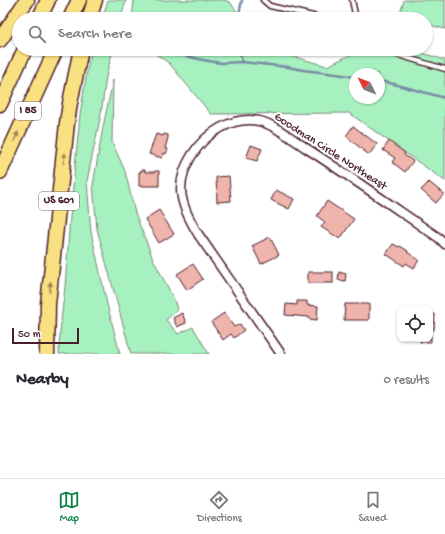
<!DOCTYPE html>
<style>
body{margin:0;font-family:"Gochi Hand",sans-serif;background:#f7f7f7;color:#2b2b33}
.controls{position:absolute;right:12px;bottom:12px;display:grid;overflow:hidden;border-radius:8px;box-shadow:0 1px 3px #0004}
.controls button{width:36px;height:36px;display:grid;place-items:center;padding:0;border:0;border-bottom:1px solid #e1e1e2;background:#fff;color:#2b2b33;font:20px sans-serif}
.compass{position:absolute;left:349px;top:68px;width:36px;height:36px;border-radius:50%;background:#fff;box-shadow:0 1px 3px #0004;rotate:313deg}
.scale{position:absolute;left:12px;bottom:10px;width:67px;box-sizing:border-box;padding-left:4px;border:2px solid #4a1f2b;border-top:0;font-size:11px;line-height:14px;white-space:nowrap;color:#4a1f2b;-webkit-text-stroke:3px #fff;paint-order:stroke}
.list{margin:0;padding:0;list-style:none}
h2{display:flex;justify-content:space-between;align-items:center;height:52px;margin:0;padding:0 16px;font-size:17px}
h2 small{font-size:13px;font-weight:400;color:#7c7c81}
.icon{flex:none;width:22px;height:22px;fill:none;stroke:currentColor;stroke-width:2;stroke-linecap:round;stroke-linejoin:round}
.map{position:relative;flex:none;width:445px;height:354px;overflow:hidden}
.search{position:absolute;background:#fff;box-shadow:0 1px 3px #0004;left:12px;right:12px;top:12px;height:44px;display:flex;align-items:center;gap:10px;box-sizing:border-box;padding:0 14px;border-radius:22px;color:#7c7c81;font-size:15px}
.sheet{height:124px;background:#fff}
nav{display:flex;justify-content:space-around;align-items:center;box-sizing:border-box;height:56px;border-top:1px solid #e1e1e2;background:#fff;font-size:11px;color:#7c7c81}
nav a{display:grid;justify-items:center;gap:2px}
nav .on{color:#0b8043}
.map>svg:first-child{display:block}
</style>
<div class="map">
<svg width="445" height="354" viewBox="0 0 445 354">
<rect width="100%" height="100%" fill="#fff"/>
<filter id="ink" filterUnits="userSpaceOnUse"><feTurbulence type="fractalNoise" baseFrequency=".025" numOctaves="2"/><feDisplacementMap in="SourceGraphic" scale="8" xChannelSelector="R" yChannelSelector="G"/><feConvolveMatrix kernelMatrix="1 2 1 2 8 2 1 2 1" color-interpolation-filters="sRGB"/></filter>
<g filter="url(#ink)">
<g fill="#a7f1c0" stroke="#788876" fill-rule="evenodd">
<polygon points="108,0 126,0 121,19 102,19"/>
<polygon points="134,0 224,0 230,2 242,19 132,19"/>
<polygon points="404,0 445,0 445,29 426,24 426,19 408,19 399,17"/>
<polygon points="92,49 113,49 106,77 101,114 87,181 91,232 107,304 120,354 59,354 59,348 61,321 65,287 70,217 80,115 87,71"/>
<path d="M148,49H266L327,66L363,49H409L445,60V181L349,113L211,114L169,63ZM355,74H379V98H355Z"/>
<polygon points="113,80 112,142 125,171 135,213 153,259 174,299 177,310 166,320 178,334 193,327 209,354 131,354 97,229 93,185 103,127"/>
</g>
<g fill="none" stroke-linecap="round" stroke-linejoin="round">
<g stroke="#778ca5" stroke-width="2.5">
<polyline points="238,19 242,0"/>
<polyline points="153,49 164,51 203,60 221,63 242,62 288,67 303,70 336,74 355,77"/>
<polyline points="239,49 242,62"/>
<polyline points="379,81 390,83 445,98"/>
</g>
</g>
<g fill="#efb4ac" stroke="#4a1f2b">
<polygon points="353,126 377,144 369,155 346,136"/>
<polygon points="156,134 163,136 164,134 168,135 168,138 165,148 168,149 166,154 164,153 162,158 149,154"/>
<polygon points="389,141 405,153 404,155 413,161 405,172 392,162 395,158 383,150"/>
<polygon points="251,145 262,149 257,161 246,158"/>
<polygon points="141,170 145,170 145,172 155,172 155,171 159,171 159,186 139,186 139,172 141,172"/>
<polygon points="229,176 231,201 217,202 216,177"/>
<polygon points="429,182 444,194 436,203 421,190"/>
<polygon points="276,190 294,199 289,209 271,200"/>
<polygon points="327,201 354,219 340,239 321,227 325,222 317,216"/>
<polygon points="159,210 174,234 159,243 145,219"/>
<polygon points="270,237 279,255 261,264 252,246"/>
<polygon points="393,244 399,247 400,246 408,251 407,252 419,260 414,268 406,263 404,266 386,254"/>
<polygon points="193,264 203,279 187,290 177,274"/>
<rect x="308" y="272" width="25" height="11"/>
<polygon points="339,272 346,274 345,281 338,280"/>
<polygon points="297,301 307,301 307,305 318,306 317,320 309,319 309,317 285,315 286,304 297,305"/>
<polygon points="345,304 369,304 369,320 344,320"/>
<polygon points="182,313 186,323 177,327 173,318"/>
<polygon points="224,313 234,327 240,324 244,330 234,338 231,334 223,340 211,322"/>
<polygon points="430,314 435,314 434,330 431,330 431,342 420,342 420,339 430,339"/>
</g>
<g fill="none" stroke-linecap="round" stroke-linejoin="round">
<g stroke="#4a1f2b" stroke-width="7">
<g id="lane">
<polyline points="263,0 270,6 326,19"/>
<polyline points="352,0 356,19"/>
<polyline points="385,49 398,55 445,69"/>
</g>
</g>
<g stroke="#4a1f2b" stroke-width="11">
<path id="street" d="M281,354L198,234C181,206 173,185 192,155C206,133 232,116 259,121C274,124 292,139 306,148C351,177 395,208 439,238L445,244"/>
</g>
<g stroke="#4a1f2b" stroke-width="17">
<g id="highway">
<polyline points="39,19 48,0"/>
<polyline points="70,19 79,0"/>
<polyline points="89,19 95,0"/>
<polyline points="0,40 27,0"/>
<polyline points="0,104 25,49"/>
<polyline points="0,172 56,49"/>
<polyline points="47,354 48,304 67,123 70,103 81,49"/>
</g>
</g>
<use href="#lane" stroke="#fff" stroke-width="4"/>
<use href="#street" stroke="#fff" stroke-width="8"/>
<use href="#highway" stroke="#f9e181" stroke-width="14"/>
</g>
<defs><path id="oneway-solid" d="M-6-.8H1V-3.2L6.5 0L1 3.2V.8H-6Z"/></defs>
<g fill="#a28056">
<use href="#oneway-solid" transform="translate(16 137) rotate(-66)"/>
<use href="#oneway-solid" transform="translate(64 158) rotate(-84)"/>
<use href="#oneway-solid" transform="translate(50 287) rotate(-84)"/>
</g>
</g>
<g text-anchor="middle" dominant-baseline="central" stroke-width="4" stroke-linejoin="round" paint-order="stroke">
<g fill="#fff" stroke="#80626b" stroke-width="1">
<rect x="15" y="102" width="26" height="18" rx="3"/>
<rect x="39" y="192" width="40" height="18" rx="3"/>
</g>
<g font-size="11" font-weight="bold" fill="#4a1f2b">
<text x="28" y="111">I 85</text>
<text x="59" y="201">US 601</text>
</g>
<g font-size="12" fill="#4a1f2b" stroke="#fff">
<text transform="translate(330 152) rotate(33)">Goodman Circle Northeast</text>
</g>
</g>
</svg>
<div class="controls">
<button><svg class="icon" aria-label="locate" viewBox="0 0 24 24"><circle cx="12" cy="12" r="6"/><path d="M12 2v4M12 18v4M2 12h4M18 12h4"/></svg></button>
</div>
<svg class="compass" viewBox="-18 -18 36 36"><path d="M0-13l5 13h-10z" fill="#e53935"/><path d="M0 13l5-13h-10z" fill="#7c7c81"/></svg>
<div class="scale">50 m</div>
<div class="search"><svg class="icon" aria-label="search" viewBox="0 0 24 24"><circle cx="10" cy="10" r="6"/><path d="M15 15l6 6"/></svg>Search here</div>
</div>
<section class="sheet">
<h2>Nearby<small>0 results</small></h2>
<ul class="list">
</ul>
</section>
<nav>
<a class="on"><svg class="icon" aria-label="map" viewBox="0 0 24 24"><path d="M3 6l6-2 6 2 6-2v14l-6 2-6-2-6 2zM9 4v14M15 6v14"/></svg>Map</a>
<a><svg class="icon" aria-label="directions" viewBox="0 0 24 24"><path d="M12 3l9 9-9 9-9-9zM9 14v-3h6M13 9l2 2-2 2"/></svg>Directions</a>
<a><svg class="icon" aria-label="saved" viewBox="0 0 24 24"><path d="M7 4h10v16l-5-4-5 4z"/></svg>Saved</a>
</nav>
